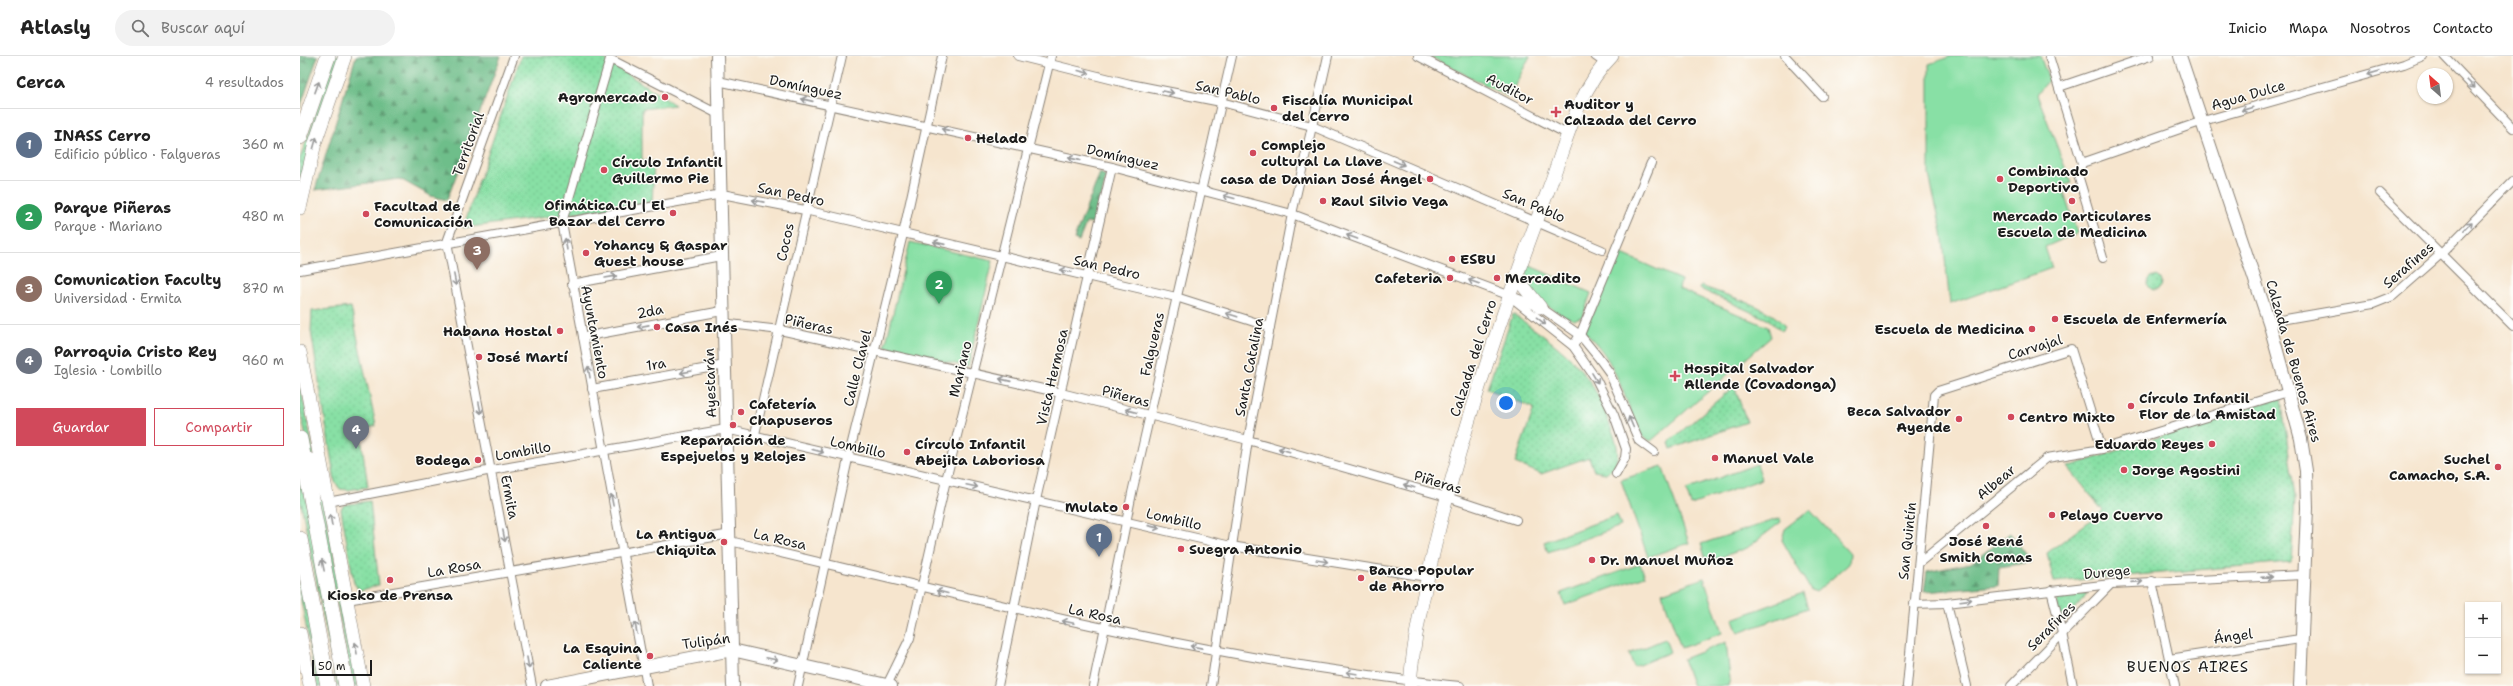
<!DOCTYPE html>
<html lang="es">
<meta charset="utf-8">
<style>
body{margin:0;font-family:"Shantell Sans",sans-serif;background:#f2f2f2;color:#222}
.controls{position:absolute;right:12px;bottom:12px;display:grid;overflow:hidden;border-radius:0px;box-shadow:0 1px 3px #0004}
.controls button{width:36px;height:36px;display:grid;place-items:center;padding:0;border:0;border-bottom:1px solid #e0e0e0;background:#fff;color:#222;font:20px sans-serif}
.compass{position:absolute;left:2117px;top:12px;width:36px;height:36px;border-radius:50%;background:#fff;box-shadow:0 1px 3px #0004;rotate:332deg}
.scale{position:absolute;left:12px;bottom:10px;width:60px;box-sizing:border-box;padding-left:4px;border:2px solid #1c1c1c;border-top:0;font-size:11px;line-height:14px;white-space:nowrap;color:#1c1c1c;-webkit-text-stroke:3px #fdfcf7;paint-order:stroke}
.you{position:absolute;left:1206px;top:347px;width:14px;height:14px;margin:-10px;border:3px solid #fff;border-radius:50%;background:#1a73e8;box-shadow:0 0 0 6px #1a73e833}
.badge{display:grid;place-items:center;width:26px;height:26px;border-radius:50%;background:#d1495b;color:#fff;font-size:13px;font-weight:700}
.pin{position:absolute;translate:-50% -33px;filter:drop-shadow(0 1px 2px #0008)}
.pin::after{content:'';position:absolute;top:21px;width:14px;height:12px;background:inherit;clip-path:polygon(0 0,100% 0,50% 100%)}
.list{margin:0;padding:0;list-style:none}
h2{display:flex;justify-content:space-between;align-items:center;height:52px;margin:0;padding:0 16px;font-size:17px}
h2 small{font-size:13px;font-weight:400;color:#767676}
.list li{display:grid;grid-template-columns:26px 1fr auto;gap:12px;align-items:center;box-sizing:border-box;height:72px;padding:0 16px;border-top:1px solid #e0e0e0}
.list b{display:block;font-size:15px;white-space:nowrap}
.list p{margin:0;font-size:13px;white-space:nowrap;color:#767676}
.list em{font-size:13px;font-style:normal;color:#767676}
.actions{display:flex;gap:8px;padding:12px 16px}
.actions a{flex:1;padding:9px 0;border:1px solid #d1495b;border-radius:0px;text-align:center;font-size:14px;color:#d1495b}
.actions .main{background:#d1495b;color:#fff}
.icon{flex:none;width:22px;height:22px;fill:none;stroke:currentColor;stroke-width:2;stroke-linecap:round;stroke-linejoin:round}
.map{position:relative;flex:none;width:2213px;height:630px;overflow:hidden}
header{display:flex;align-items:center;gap:24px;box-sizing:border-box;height:56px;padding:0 20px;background:#fff;border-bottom:1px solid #e0e0e0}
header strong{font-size:19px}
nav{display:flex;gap:22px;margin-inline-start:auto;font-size:14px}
.search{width:280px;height:36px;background:#f2f2f2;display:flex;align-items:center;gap:10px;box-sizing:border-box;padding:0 14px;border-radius:22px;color:#767676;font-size:15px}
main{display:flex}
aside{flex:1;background:#fff}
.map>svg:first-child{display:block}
</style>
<header>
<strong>Atlasly</strong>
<div class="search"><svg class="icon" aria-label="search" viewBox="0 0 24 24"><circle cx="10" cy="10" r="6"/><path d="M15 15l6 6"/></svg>Buscar aquí</div>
<nav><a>Inicio</a><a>Mapa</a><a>Nosotros</a><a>Contacto</a></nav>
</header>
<main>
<aside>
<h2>Cerca<small>4 resultados</small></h2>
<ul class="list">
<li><span class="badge" style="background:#5c6f8a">1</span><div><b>INASS Cerro</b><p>Edificio público · Falgueras</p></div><em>360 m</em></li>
<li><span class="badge" style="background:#2e9e5b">2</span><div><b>Parque Piñeras</b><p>Parque · Mariano</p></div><em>480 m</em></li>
<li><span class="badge" style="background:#8d6e63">3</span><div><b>Comunication Faculty</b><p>Universidad · Ermita</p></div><em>870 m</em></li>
<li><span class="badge" style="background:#6b7280">4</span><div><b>Parroquia Cristo Rey</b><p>Iglesia · Lombillo</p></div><em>960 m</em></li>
</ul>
<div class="actions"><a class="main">Guardar</a><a>Compartir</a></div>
</aside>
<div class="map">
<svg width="2213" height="630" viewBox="0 0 2213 630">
<defs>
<pattern id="grass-dots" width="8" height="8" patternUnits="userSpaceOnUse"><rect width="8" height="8" fill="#88e0a5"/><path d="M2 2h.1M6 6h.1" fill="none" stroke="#75c08d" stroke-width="1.8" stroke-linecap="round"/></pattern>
<pattern id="forest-firs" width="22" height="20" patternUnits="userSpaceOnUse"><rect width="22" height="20" fill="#6ebe8a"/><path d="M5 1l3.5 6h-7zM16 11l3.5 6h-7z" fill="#5a9a70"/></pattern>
</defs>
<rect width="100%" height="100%" fill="#fdfcf7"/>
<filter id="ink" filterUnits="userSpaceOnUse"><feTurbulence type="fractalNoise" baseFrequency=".025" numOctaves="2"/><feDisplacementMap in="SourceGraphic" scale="8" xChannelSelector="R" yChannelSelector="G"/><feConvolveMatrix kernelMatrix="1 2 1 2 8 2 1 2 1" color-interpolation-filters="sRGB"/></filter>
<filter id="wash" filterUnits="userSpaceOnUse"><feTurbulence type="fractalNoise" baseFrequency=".012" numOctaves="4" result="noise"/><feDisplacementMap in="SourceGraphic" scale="16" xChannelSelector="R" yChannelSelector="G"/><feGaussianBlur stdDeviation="0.9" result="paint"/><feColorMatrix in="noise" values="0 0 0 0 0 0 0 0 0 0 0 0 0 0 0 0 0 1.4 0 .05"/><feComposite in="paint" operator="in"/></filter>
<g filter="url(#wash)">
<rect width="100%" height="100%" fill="#f6e5ce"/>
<g fill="url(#grass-dots)" stroke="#527e60">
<polygon points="35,0 40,0 0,124 0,103"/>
<polygon points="221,0 300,0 375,49 342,53 342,104 354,106 352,147 163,172"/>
<circle cx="1855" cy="227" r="7"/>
<path d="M1401,230C1424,239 1473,251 1485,271L1481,275L1469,264L1400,233Z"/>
<polygon points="51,251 76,370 60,374 68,431 48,434 40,433 35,426 11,275 12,255"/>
<path d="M1213,258C1245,281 1280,303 1298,340C1304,350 1307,363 1312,374C1318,390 1323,406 1306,417L1294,415L1289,401L1241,418L1215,407L1234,352L1187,333Z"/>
<polygon points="0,326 14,399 10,400 0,353"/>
<polygon points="1434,330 1447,366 1371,393 1369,386"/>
<polygon points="1981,341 1995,441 1991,506 1754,526 1747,497 1803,455 1768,411"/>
<polygon points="0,411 42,630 37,630 0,442"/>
<polygon points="12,416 22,437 58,630 53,630"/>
<polygon points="70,445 79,529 62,534 58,533 54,527 41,453 44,449"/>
<polygon points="0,514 23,630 17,630 0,537"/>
<polygon points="1788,537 1762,567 1755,539"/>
</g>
<g fill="url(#forest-firs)" stroke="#456d53">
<polygon points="0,0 18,0 0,52"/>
<polygon points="56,0 201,0 147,144 131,140 100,123 15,134"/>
<polygon points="800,117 806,120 796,167 786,167 779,185 774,183"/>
<polygon points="1710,477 1732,506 1699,511 1698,530 1624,536 1627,516 1671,507"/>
</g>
<g fill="#88e0a5" stroke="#527e60">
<polygon points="1129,0 1230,0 1209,41"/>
<polygon points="1652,0 1740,0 1749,24 1737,38 1771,127 1762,130 1777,177 1745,191 1752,212 1650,248 1642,176 1629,119 1629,8"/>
<polygon points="610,186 693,205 668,311 585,291"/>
<path d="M1320,197L1381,224L1379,233L1468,271L1471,281L1351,385L1342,381C1323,343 1318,304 1284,276Z"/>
<path d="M1228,209L1291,237L1283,260L1274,264C1252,256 1221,235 1228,209Z"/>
<polygon points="1457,408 1462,423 1391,449 1386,434"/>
<polygon points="1362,410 1389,487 1348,501 1321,424"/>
<polygon points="1510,454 1550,498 1549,508 1516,536 1510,533 1482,484 1485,473"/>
<polygon points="1317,459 1321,470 1248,496 1244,486"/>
<polygon points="1480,462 1481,466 1447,492 1407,506 1401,488"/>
<polygon points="1340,508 1345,520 1265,549 1261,537"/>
<polygon points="1404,522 1422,577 1381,592 1362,537"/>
<polygon points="1503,537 1508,552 1438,577 1433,563"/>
<polygon points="1365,583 1370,596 1334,611 1329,598"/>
<polygon points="1426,586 1430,623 1428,630 1393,630 1383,603"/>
</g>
</g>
<g filter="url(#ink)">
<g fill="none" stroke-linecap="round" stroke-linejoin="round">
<g stroke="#898075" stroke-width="10">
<g id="street">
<polyline points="214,0 147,186 232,630"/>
<polyline points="718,0 830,28 921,46 1012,70 1302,194"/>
<polyline points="1118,0 1269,79"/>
<polyline points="1295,0 1305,7"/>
<polyline points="1485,0 1522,40"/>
<polyline points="1749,0 1782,107 1778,119 1803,202"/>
<polyline points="2144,0 2213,72"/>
<polyline points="418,25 812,111 992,158 1240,251 1280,279 1298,301 1309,316 1339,385 1354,396"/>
<polyline points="1759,31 1850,0"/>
<polyline points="1782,107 1903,65 2104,8 2123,0"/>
<polyline points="2080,137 2213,270"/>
<polyline points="0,214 422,138 505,154 876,241 970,271"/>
<polyline points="272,228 421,200"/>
<polyline points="1216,245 1273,290 1296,323 1314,359 1326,393 1325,402 1316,418"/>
<polyline points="1969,266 2073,248 2093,240 2141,198 2213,125"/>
<polyline points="422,267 480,274 761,337 948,384 1147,441 1216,464"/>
<polyline points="283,281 422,255"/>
<polyline points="1273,290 1280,279 1351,107"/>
<polyline points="292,333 425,309"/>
<polyline points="455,378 542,0"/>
<polyline points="28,446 192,414 426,373 931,490 1127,521"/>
<path d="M430,485C621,530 807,578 1000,609C1054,617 1106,625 1160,630"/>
<polyline points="1619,507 1747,402 1802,393 1988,336"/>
<polyline points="1852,525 1875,630"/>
<polyline points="1751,534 1762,577 1773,630"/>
<polyline points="47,544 431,478"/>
<polyline points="1647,547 1667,630"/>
<polyline points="1613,548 1647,547 1811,528 2004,519"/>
<polyline points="1869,603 2000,583"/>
<polyline points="587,629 610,582 646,424 751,0"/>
<polyline points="347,630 262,166 310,3 418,58"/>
<polyline points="498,630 548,403 603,178 642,0"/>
<polyline points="698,630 736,444 812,111"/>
<polyline points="793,630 832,437 932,0"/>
<polyline points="911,630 948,384 992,158 1028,0"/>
<polyline points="1607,630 1634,339 1638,335 1771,293 1802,393"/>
<polyline points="1711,630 1811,528"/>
</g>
</g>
<g stroke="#898075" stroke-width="14">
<g id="secondary">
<polyline points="417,0 433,630"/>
<polyline points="1880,0 1969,266 2001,383 2006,415 2007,452 2000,630"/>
<polyline points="247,630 432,594 591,630"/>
</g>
</g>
<g stroke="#898075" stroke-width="14">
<g id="primary">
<polyline points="0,152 15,87 45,0"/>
<polyline points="1217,222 1240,251"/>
<polyline points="0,296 63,630"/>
<polyline points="0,577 10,630"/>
<path d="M1110,630C1113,582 1125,532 1136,485C1164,367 1206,245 1249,132C1266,87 1277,35 1312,0"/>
</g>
</g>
<g stroke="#898075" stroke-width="16">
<g id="highway">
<polyline points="0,81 28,0"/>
<polyline points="0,383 46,630"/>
<polyline points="8,404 26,438"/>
<polyline points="0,483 28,630"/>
</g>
</g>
<use href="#street" stroke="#fff" stroke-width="8"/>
<use href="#secondary" stroke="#fff" stroke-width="12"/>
<use href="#primary" stroke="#fff" stroke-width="13"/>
<use href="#highway" stroke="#fff" stroke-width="15"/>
</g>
<defs><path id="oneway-shaft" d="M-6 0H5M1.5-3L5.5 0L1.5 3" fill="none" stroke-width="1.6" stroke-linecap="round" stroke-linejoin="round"/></defs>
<g stroke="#999">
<use href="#oneway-shaft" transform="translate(784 16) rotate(14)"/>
<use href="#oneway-shaft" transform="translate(2073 17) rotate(164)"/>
<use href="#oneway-shaft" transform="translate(2171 28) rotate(46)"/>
<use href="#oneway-shaft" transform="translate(17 31) rotate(-70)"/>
<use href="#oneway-shaft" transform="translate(868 36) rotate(11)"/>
<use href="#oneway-shaft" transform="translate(507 44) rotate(-167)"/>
<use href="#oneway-shaft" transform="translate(1947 53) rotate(164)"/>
<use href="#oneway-shaft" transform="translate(647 74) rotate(-167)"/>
<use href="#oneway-shaft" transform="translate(15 87) rotate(-74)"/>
<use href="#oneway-shaft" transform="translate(774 103) rotate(-167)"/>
<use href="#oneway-shaft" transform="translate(1099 107) rotate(23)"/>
<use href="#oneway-shaft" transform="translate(929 141) rotate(-165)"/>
<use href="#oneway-shaft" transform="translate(458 145) rotate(-169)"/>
<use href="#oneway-shaft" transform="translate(2168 170) rotate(-45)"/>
<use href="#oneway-shaft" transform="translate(1052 181) rotate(-160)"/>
<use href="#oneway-shaft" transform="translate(639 187) rotate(-167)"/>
<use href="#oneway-shaft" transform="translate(266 188) rotate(-99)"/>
<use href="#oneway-shaft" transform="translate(766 215) rotate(-168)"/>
<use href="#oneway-shaft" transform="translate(311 221) rotate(-10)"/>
<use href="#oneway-shaft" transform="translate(155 224) rotate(79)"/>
<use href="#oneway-shaft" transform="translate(1174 226) rotate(-160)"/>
<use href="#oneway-shaft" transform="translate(932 259) rotate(-162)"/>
<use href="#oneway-shaft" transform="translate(1241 265) rotate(39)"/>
<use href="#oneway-shaft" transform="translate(343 270) rotate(169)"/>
<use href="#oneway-shaft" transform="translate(289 316) rotate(-100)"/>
<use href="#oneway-shaft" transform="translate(386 316) rotate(170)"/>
<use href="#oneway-shaft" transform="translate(1295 322) rotate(59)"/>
<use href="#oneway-shaft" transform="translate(705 324) rotate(-167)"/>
<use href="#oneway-shaft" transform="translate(180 352) rotate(79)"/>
<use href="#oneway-shaft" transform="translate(831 355) rotate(-165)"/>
<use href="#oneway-shaft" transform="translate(1331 366) rotate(-113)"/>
<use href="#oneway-shaft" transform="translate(984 394) rotate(-164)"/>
<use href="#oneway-shaft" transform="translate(518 395) rotate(15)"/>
<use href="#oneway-shaft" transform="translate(672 430) rotate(12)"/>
<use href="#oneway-shaft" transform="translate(1109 430) rotate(-164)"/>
<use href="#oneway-shaft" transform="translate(312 444) rotate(-101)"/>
<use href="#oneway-shaft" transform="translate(31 464) rotate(-100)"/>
<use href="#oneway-shaft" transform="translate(854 471) rotate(13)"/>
<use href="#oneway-shaft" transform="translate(204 480) rotate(79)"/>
<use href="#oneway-shaft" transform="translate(1022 505) rotate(9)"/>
<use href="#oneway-shaft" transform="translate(23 509) rotate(-101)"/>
<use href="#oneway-shaft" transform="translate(1967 521) rotate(-2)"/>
<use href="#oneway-shaft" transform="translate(1837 526) rotate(-4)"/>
<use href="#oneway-shaft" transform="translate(642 536) rotate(-166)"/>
<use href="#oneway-shaft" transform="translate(1666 544) rotate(-7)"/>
<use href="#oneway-shaft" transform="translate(768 566) rotate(-168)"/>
<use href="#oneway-shaft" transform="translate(336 572) rotate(-101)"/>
<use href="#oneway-shaft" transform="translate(896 591) rotate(-169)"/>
<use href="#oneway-shaft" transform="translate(56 592) rotate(-100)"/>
<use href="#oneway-shaft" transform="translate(472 603) rotate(12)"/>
<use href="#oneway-shaft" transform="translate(228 607) rotate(80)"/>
<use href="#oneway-shaft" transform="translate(1052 617) rotate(-171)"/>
</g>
</g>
<g fill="#d1495b" stroke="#fdfcf7" stroke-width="1.5">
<circle cx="365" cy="41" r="4"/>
<circle cx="974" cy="52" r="4"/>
<path d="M1254 50h4v4h4v4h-4v4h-4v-4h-4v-4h4z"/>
<circle cx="668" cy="82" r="4"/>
<circle cx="953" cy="97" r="4"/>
<circle cx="304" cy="114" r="4"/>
<circle cx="1130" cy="123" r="4"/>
<circle cx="1700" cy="123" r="4"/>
<circle cx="1023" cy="145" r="4"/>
<circle cx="1772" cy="145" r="4"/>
<circle cx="373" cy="157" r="4"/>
<circle cx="66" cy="158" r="4"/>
<circle cx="286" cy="197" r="4"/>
<circle cx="1152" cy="203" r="4"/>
<circle cx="1150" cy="222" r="4"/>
<circle cx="1197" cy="222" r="4"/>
<circle cx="1755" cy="263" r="4"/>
<circle cx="357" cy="271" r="4"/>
<circle cx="1732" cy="273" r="4"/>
<circle cx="260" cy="275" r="4"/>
<circle cx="179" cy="301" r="4"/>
<path d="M1373 314h4v4h4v4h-4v4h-4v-4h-4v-4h4z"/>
<circle cx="1831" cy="350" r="4"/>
<circle cx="441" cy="356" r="4"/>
<circle cx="1711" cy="361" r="4"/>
<circle cx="1659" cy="363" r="4"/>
<circle cx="433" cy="369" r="4"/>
<circle cx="1912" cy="388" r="4"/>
<circle cx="607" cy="396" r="4"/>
<circle cx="1415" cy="402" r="4"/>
<circle cx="178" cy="404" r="4"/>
<circle cx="2198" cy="411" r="4"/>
<circle cx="1824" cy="414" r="4"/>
<circle cx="826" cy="451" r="4"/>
<circle cx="1752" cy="459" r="4"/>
<circle cx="1686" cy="470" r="4"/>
<circle cx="424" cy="486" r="4"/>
<circle cx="881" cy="493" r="4"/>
<circle cx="1292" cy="504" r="4"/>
<circle cx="1061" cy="522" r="4"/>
<circle cx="90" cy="524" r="4"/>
<circle cx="350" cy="600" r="4"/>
</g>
<g text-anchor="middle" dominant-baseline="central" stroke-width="3" stroke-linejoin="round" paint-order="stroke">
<g font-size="14" fill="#1c1c1c" stroke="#fdfcf7">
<text transform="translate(506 31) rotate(12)">Domínguez</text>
<text transform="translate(1210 33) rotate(28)">Auditor</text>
<text transform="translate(928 36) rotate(13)">San Pablo</text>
<text transform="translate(1948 39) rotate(-16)">Agua Dulce</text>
<text transform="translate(168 88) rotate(-70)">Territorial</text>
<text transform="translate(823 101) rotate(13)">Domínguez</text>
<text transform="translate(491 138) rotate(12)">San Pedro</text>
<text transform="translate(1234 149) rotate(23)">San Pablo</text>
<text transform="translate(485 186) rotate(-78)">Cocos</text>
<text transform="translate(2108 209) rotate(-41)">Serafines</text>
<text transform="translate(807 211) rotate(13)">San Pedro</text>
<text transform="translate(350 255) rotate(-11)">2da</text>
<text transform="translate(509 268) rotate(13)">Piñeras</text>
<text transform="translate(295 276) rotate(79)">Ayuntamiento</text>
<text transform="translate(852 288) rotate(-77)">Falgueras</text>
<text transform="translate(1735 291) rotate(-17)">Carvajal</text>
<text transform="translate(1173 302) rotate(-72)">Calzada del Cerro</text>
<text transform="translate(1994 305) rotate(74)">Calzada de Buenos Aires</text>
<text transform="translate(356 308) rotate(-10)">1ra</text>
<text transform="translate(949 311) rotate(-79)">Santa Catalina</text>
<text transform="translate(557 312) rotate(-76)">Calle Clavel</text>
<text transform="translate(660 313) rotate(-76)">Mariano</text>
<text transform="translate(752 321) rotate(-77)">Vista Hermosa</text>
<text transform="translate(410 327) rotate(-92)">Ayestarán</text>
<text transform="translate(826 340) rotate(15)">Piñeras</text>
<text transform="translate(558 391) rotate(13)">Lombillo</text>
<text transform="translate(223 395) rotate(-10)">Lombillo</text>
<text transform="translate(1138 426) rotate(17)">Piñeras</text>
<text transform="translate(1696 426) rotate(-40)">Albear</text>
<text transform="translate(210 441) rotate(79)">Ermita</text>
<text transform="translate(874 463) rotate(13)">Lombillo</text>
<text transform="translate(480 483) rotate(13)">La Rosa</text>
<text transform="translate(1607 485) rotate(-84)">San Quintín</text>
<text transform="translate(154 512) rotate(-10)">La Rosa</text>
<text transform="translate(1807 516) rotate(-5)">Durege</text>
<text transform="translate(795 558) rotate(12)">La Rosa</text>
<text transform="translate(1751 570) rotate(-45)">Serafines</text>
<text transform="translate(1933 580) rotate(-8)">Ángel</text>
<text transform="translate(406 585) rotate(-8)">Tulipán</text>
</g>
<g font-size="14" font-weight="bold" fill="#1c1c1c" stroke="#fdfcf7" text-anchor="start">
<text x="357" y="41" text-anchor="end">Agromercado</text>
<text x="982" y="44">Fiscalía Municipal<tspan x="982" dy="16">del Cerro</tspan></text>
<text x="1264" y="48">Auditor y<tspan x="1264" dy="16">Calzada del Cerro</tspan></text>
<text x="676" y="82">Helado</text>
<text x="961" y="89">Complejo<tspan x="961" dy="16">cultural La Llave</tspan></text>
<text x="312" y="106">Círculo Infantil<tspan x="312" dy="16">Guillermo Pie</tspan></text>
<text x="1708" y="115">Combinado<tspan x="1708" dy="16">Deportivo</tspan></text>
<text x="1122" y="123" text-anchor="end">casa de Damian José Ángel</text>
<text x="1031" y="145">Raul Silvio Vega</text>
<text x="365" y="149" text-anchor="end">Ofimática.CU | El<tspan x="365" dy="16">Bazar del Cerro</tspan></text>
<text x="74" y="150">Facultad de<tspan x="74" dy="16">Comunicación</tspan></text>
<text x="1772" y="160" text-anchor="middle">Mercado Particulares<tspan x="1772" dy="16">Escuela de Medicina</tspan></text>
<text x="294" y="189">Yohancy &amp; Gaspar<tspan x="294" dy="16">Guest house</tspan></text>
<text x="1160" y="203">ESBU</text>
<text x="1142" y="222" text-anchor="end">Cafeteria</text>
<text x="1205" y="222">Mercadito</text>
<text x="1763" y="263">Escuela de Enfermería</text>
<text x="365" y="271">Casa Inés</text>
<text x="1724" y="273" text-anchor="end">Escuela de Medicina</text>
<text x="252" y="275" text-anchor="end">Habana Hostal</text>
<text x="187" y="301">José Martí</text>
<text x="1384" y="312">Hospital Salvador<tspan x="1384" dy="16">Allende (Covadonga)</tspan></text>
<text x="1839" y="342">Círculo Infantil<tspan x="1839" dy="16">Flor de la Amistad</tspan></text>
<text x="449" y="348">Cafetería<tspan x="449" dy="16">Chapuseros</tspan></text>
<text x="1651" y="355" text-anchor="end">Beca Salvador<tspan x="1651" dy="16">Ayende</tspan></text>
<text x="1719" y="361">Centro Mixto</text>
<text x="433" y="384" text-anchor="middle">Reparación de<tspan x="433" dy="16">Espejuelos y Relojes</tspan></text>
<text x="615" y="388">Círculo Infantil<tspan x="615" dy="16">Abejita Laboriosa</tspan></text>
<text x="1904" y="388" text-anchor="end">Eduardo Reyes</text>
<text x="1423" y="402">Manuel Vale</text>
<text x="2190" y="403" text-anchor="end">Suchel<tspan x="2190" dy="16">Camacho, S.A.</tspan></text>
<text x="170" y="404" text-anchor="end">Bodega</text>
<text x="1832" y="414">Jorge Agostini</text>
<text x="818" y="451" text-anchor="end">Mulato</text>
<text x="1760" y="459">Pelayo Cuervo</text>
<text x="416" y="478" text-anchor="end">La Antigua<tspan x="416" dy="16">Chiquita</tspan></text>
<text x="1686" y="485" text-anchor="middle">José René<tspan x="1686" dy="16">Smith Comas</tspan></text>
<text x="889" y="493">Suegra Antonio</text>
<text x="1300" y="504">Dr. Manuel Muñoz</text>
<text x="1069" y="514">Banco Popular<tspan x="1069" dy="16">de Ahorro</tspan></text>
<text x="90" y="539" text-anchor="middle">Kiosko de Prensa</text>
<text x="342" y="592" text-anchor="end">La Esquina<tspan x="342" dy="16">Caliente</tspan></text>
</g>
<g font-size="15" letter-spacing="1" fill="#1c1c1c" stroke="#fdfcf7">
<text x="1888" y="611">BUENOS AIRES</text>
</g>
</g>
</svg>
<div class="controls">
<button>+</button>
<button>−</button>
</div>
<svg class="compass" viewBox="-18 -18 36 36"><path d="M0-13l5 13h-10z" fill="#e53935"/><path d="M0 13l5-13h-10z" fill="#767676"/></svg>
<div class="scale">50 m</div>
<div class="you"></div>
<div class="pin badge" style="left:799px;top:501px;background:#5c6f8a">1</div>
<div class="pin badge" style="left:639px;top:248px;background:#2e9e5b">2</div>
<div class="pin badge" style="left:177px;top:214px;background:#8d6e63">3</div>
<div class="pin badge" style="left:56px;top:393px;background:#6b7280">4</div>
</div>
</main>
